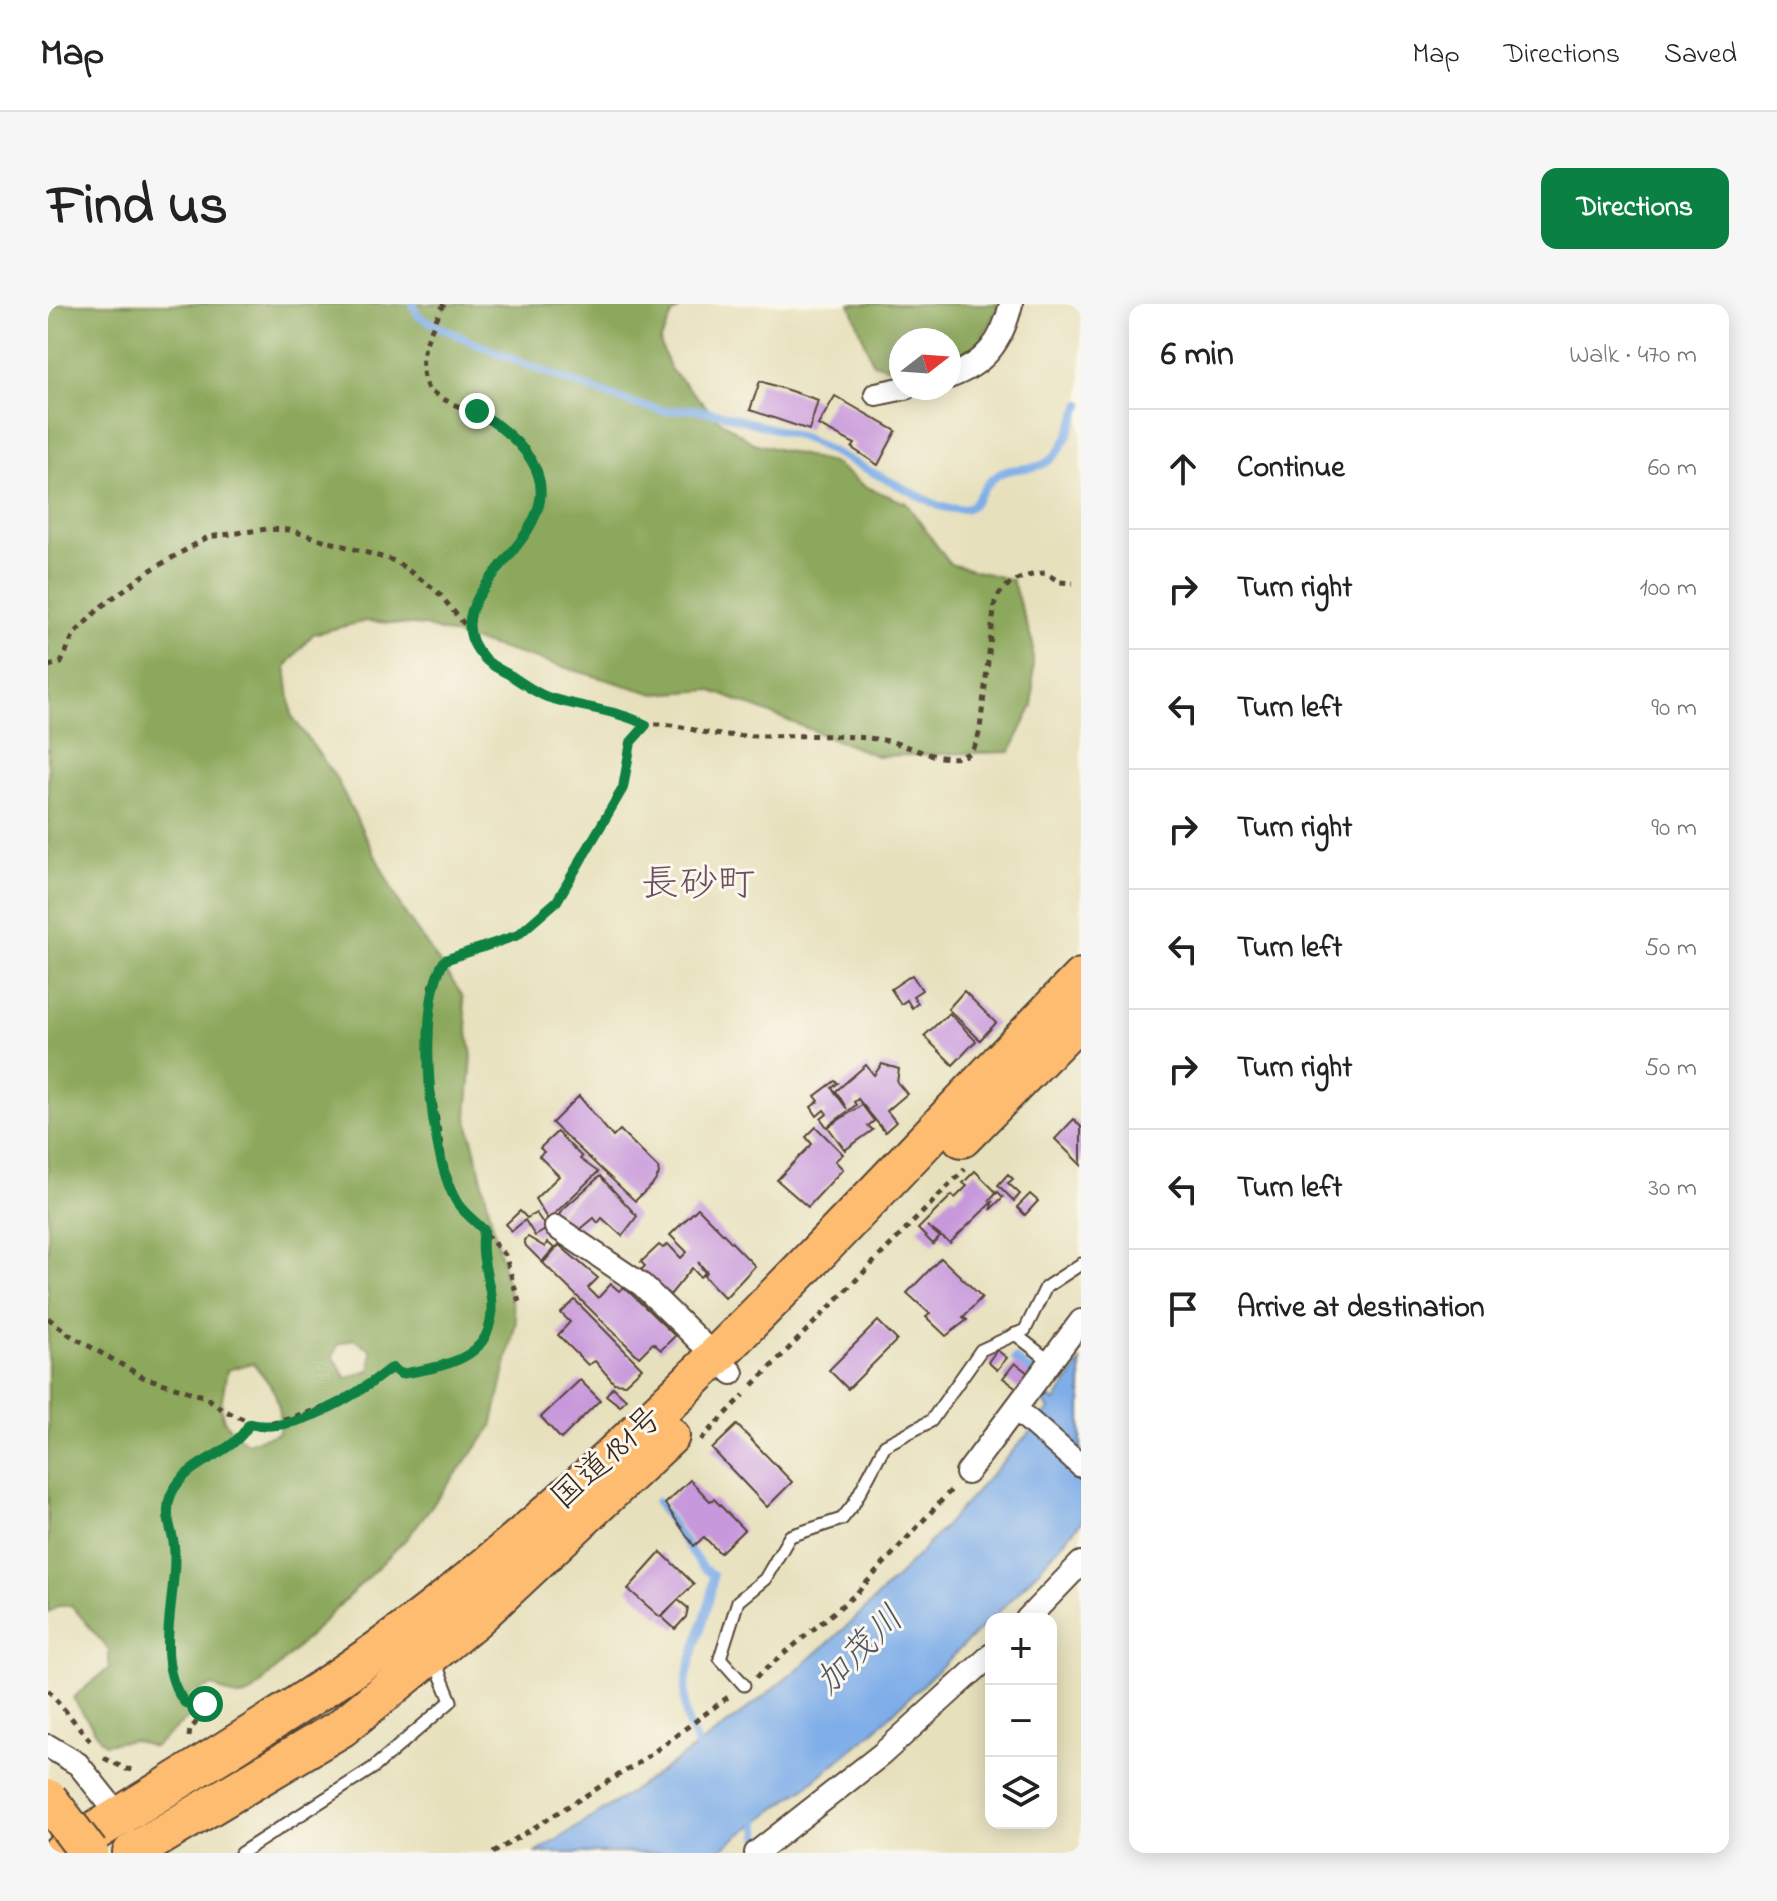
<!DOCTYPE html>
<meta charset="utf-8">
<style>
body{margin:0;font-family:"Indie Flower","Klee One",sans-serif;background:#f6f6f6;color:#222}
.controls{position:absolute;right:24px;bottom:24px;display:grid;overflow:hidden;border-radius:16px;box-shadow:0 4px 20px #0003}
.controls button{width:72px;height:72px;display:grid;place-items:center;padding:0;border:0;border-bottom:2px solid #e0e0e0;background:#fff;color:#222;font:40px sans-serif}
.compass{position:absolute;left:841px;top:24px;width:72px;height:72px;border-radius:50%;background:#fff;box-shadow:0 4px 20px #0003;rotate:73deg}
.stop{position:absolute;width:24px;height:24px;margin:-18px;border:6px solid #0b8043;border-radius:50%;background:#fff}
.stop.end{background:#0b8043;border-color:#fff;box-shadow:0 2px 8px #0008}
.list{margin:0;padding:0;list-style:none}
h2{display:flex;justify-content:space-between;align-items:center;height:104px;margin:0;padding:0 32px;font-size:34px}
h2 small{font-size:26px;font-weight:400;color:#767676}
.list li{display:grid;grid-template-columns:52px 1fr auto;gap:24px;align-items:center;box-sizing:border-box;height:120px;padding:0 32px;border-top:2px solid #e0e0e0}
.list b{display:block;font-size:30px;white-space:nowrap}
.list em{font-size:26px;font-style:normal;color:#767676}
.icon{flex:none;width:44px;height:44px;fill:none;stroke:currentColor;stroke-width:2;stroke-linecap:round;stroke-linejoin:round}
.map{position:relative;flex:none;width:1033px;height:1549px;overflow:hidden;border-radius:16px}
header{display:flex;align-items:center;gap:48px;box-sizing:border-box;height:112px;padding:0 40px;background:#fff;border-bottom:2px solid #e0e0e0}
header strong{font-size:38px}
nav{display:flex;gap:44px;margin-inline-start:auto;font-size:28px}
.intro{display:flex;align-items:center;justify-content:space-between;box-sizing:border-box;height:192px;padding:0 48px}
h1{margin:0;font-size:56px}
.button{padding:20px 36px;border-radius:16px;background:#0b8043;color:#fff;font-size:28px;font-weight:700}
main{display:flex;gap:48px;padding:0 48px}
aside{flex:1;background:#fff;border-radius:16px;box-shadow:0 4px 20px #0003}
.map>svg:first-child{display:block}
</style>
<header>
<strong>Map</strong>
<nav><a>Map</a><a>Directions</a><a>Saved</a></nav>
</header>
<div class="intro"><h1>Find us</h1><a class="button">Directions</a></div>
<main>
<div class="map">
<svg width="1033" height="1549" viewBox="0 0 1033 1549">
<rect width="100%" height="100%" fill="#fbf7ec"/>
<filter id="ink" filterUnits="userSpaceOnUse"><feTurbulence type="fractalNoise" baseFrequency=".0125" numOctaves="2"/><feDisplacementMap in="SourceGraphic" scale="16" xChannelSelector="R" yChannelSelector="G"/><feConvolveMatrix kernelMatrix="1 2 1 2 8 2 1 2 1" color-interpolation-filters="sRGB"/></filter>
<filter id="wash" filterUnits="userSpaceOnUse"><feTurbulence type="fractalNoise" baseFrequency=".006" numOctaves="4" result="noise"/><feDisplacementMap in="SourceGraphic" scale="32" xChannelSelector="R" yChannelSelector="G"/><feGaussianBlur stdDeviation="1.8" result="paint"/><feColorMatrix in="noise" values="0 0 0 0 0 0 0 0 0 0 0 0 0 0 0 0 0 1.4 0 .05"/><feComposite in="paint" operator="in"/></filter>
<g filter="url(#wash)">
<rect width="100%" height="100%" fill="#e7e0bc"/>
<g fill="#8ca85b" stroke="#64693c" stroke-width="2" fill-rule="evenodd">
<path d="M0,0H637L624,11L612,38L622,65L670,115L705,139L785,159L816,182L858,199L902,260L964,276L985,340V402L962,448L829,452L662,386L607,390L376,322L318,317L265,330L238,362L244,412L288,474L354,605L414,691L424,752L419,813L468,1017L444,1123L359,1234L204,1389C185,1399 182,1388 165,1382L152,1386L144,1411L105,1443L85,1436L57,1440L53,1436L25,1394L61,1364V1346L24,1302H10L0,1309ZM306,1035L323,1046V1065L298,1075L285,1052L290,1040ZM205,1059C227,1085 234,1094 231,1129L199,1139C164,1113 173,1106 179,1066Z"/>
<polygon points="802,0 951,0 933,36 905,62 901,63 901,36 853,36 853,67 825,59"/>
</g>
<path fill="#7eade8" stroke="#5c6c83" stroke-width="2" d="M1033,1058V1218L966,1293L825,1428L759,1482L667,1549H488C590,1485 689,1419 779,1340C855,1273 921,1195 989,1120L1001,1105L989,1092L992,1089L1007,1097Z"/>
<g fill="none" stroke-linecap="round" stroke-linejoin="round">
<g stroke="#7eade8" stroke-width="8">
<path d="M365,0L370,12L421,37L510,73L590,101L618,107L643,105L673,110L755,133L891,202C938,214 920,190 950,171C960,164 975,165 987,163C1014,158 1024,122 1033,100"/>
<polyline points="967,1055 984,1069 988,1064"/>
<path d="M609,1198L653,1262L665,1271C664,1313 629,1369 638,1411C640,1423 649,1438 654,1451"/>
<polyline points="707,1510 713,1540"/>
</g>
</g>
<g id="blocks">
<g fill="#c798db">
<polygon points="712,77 770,96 761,126 702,106"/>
<polygon points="787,92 848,127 830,161 804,144 807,140 770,121"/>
<polygon points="864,671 874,686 865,692 870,699 864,704 859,696 853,700 843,685"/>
<polygon points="916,687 948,719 932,736 900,705"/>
<polygon points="901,709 928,737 905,761 876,732"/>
<polygon points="834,760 851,765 849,778 859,790 839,807 848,818 837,828 810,795 806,798 808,801 779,823 773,815 779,810 776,806 769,812 763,803 771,797 767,792 787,777 790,779 784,784 799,805 788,787 818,761 826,771"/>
<polygon points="531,792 565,833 572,826 610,864 611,870 606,879 587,897 504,819"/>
<polygon points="814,801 826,817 820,822 825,826 797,846 780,823"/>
<polygon points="1026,815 1033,823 1033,861 1007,835"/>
<polygon points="768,823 795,850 787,857 795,865 760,903 729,876 764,840 758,833"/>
<polygon points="509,828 534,853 532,855 550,868 500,916 487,895 511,872 491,852 496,848 492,844"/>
<polygon points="927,867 948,888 941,897 950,888 955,893 942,906 945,897 902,939 879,922 892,933 885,940 870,925 904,891 907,894 919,882 915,879"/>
<polygon points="960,870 965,875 960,879 972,890 966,897 950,881"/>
<polygon points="552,872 589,912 574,932 554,914 550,919 546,914 528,929 511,913 512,908"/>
<polygon points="982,890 990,897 977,911 969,903"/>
<polygon points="650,904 707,962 677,994 656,972 659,968 650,958 657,969 652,973 644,964 622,991 593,966 597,962 593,958 611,941 615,944 620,940 633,954 639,948 622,931"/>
<polygon points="472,907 479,914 488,909 499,925 487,932 477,916 464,927 458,920"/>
<polygon points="480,933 497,943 499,938 506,944 494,958 478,942 476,936"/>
<polygon points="511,941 550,974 540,984 550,994 563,980 571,987 576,983 627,1032 613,1046 605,1039 591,1053 495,959"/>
<polygon points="893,954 934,993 915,1013 919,1016 898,1032 878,1013 882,1010 859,989"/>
<polygon points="527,996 594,1064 577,1080 566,1079 547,1057 540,1061 510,1031 522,1018 513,1009"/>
<polygon points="830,1017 849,1036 800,1085 781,1066"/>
<polygon points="949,1046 959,1054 949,1066 940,1058"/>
<polygon points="967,1059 984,1072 973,1087 955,1074"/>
<polygon points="532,1076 552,1096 513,1135 493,1113"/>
<polygon points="565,1083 578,1095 572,1102 558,1091"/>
<polygon points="689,1121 744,1178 719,1203 664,1145"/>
<polygon points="642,1176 662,1197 666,1195 696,1226 672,1249 656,1233 646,1242 617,1200"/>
<polygon points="613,1248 646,1280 612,1313 580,1285"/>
<polygon points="630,1296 640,1304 638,1313 627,1325 614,1313"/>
</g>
</g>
</g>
<g filter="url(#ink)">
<use href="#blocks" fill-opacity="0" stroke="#554536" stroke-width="2"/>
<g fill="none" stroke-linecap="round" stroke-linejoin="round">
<g stroke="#554536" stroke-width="15">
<g id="lane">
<polyline points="967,1030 1003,1058"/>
<polyline points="696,1381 672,1354 690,1297 717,1275 742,1232 794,1215 805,1201 837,1141 883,1117 933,1046 977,1026 998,983 1033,960"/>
<polyline points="193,1549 325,1464 403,1397 387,1358"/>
</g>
</g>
<g stroke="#554536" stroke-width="26">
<g id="street">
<path d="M901,73C937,60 954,38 963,0"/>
<polyline points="828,90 857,84"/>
<polyline points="508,923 594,981 684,1069"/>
<polyline points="969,1106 1033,1162"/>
<polyline points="919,1169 1033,1017"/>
<polyline points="979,1315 1033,1259"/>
<polyline points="0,1442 30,1460 77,1519"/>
<polyline points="708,1549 834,1450 943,1351"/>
</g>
</g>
<g stroke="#554536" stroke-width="42">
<g id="highway">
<polyline points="914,834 1033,713"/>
<path d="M13,1549C143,1466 278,1391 398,1295C630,1110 827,886 1033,674"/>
<polyline points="84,1549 293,1424 428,1314 622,1132"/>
</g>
</g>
<g stroke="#554536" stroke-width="5" stroke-dasharray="6 6" stroke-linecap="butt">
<path d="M396,0C382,28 366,54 380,85C413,110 459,114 485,155C531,227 376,291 437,355C443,362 454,367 462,372C474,379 486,388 499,393C532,404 567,404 598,421"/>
<polyline points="0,362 13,359 26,330 54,302 103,266 160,233 219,225 241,226 347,257 388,286 422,327"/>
<path d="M471,998L457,951L410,900L396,860L381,767L383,684L388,669L397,656L470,631L509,597L575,484L583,438L598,421C624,416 650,430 676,431C729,434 782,428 835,436C860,440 887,458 912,453C927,449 929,438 932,425L947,298C955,278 976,271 997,269L1012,278L1025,279"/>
<path d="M0,1014L22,1031L95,1073L158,1093L175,1106L211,1122L293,1099L345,1064L353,1070C404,1061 451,1054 442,990C439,968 432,950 436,927"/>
<polyline points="705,1081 917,865"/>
<polyline points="653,1136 696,1091"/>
<polyline points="708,1373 808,1290 905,1184"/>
<polyline points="0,1386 45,1440"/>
<path d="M141,1433L142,1426L158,1406L156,1399H137C105,1359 131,1289 126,1242C125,1230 119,1218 120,1206C120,1196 124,1186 131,1178C150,1154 187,1148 201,1120"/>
<polyline points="56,1454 78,1465 88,1466"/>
<polyline points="445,1549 595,1456 684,1390"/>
</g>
<use href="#lane" stroke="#fff" stroke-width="11"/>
<use href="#street" stroke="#fff" stroke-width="22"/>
<use href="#highway" stroke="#fdbc70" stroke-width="38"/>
<g stroke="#554536" stroke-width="42" stroke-linecap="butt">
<polyline id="highway-bridge" points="0,1495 41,1549"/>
</g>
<use href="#highway-bridge" stroke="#fdbc70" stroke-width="38"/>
</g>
</g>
<g fill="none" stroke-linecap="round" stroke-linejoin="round" filter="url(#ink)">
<path stroke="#0b8043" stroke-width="10" d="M157,1400L137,1399C103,1356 131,1290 126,1242C125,1230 119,1218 120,1206C120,1196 124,1186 131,1178C150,1154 187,1148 201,1120C247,1130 306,1093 340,1066L345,1064L353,1070C405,1061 453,1053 442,987C438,966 432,948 436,926C428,918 417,910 410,900C381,856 367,699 397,656L470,631L509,597L575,484L583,438L598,421C567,405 532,404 499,393C486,388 473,378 462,371C453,366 443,362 436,354C362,274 601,216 429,107"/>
</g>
<g text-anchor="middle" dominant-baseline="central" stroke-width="6" stroke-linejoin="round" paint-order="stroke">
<g font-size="34" fill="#3b2a1e" stroke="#fbf7ec">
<text transform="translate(560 1155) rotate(-42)">国道181号</text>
</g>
<g font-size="36" font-style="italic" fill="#525865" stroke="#fbf7ec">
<text transform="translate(813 1348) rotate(-45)">加茂川</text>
</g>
<g font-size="38" fill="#6c5060" stroke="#fbf7ec">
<text x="650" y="582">長砂町</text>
</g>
</g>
</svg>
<div class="controls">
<button>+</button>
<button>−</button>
<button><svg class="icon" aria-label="layers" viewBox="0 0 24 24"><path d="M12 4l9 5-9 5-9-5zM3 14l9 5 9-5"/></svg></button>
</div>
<svg class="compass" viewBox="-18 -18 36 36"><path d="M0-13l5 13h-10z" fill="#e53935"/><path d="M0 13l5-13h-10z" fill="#767676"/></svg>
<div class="stop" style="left:157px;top:1400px"></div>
<div class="stop end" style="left:429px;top:107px"></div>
</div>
<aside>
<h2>6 min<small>Walk · 470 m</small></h2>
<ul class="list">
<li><svg class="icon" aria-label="ahead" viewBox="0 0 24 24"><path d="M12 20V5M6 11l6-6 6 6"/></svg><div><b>Continue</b></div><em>60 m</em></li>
<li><svg class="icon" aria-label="right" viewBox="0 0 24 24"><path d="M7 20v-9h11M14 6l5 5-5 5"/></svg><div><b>Turn right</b></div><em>100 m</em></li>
<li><svg class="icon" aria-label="left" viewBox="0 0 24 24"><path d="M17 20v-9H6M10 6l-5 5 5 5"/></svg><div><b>Turn left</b></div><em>90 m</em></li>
<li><svg class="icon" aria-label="right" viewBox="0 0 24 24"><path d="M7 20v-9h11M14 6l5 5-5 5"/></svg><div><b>Turn right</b></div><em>90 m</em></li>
<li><svg class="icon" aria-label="left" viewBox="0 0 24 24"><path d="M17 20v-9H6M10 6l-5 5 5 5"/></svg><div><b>Turn left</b></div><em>50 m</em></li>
<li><svg class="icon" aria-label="right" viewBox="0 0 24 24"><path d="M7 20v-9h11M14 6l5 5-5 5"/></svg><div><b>Turn right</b></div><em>50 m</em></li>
<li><svg class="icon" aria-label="left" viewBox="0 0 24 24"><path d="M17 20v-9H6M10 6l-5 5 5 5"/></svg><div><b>Turn left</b></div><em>30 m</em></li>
<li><svg class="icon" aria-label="arrive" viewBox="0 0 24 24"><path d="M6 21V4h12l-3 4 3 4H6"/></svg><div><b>Arrive at destination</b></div></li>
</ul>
</aside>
</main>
